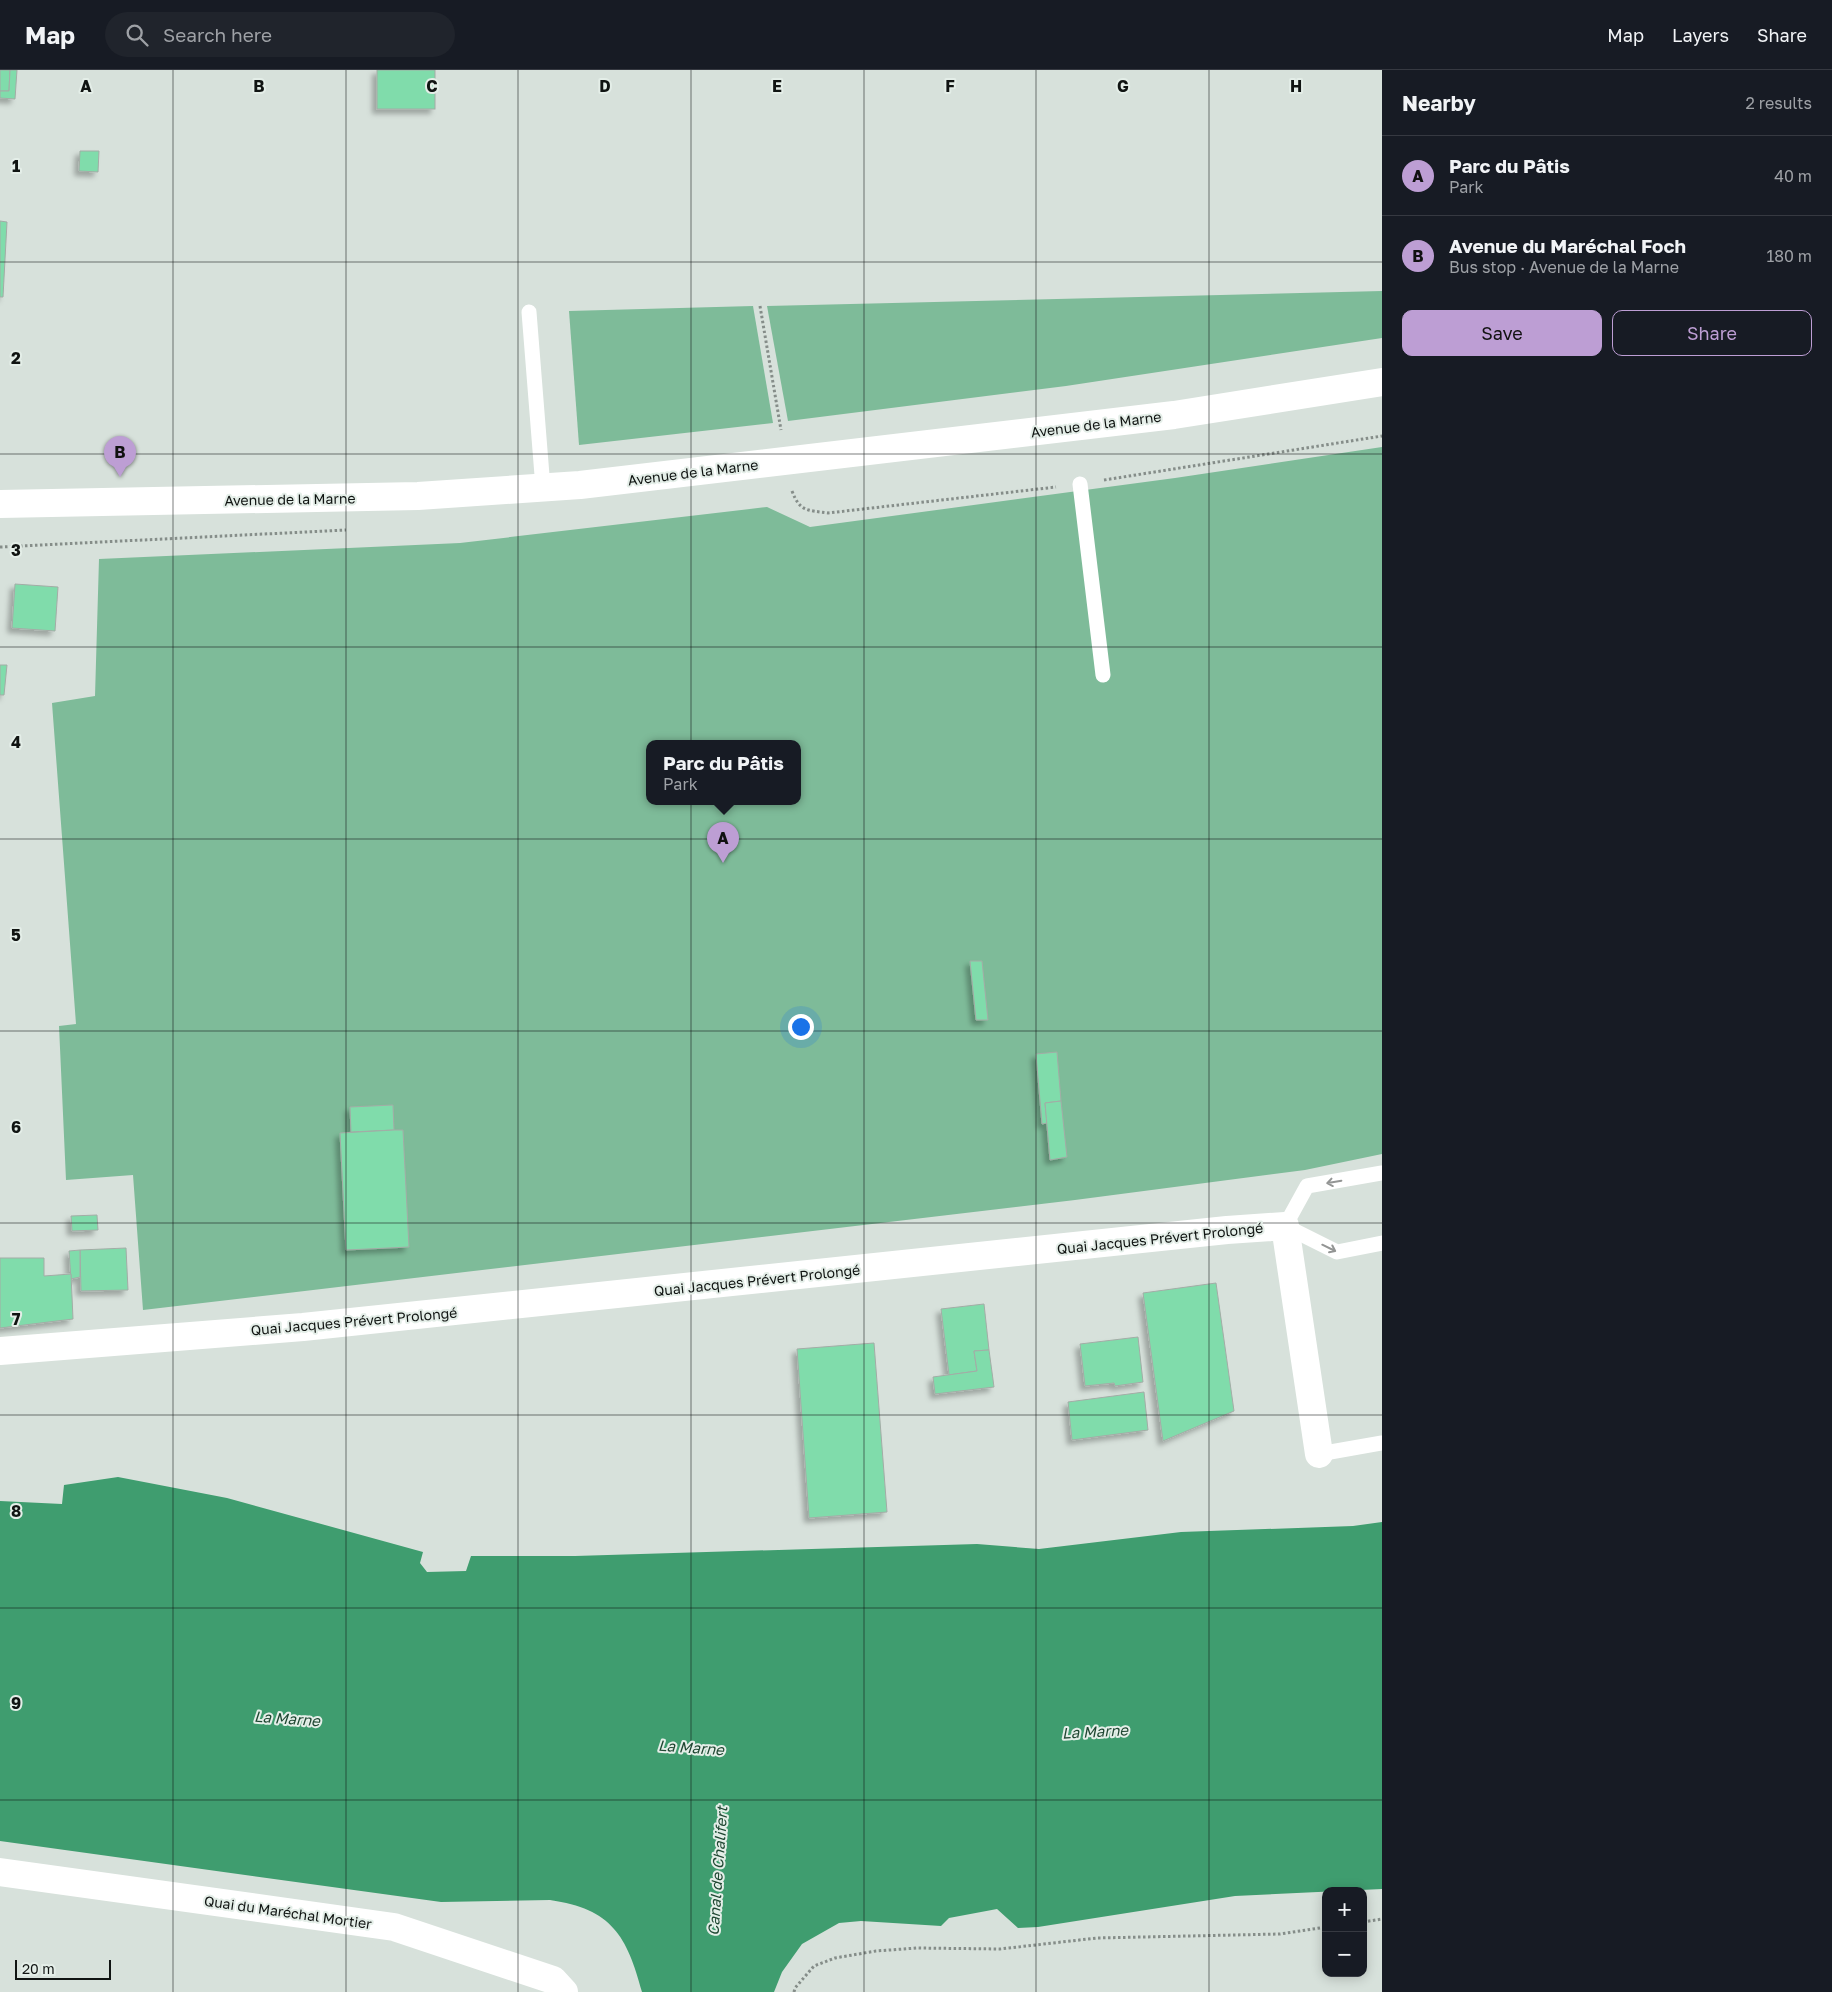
<!DOCTYPE html>
<meta charset="utf-8">
<style>
body{margin:0;font-family:"Golos Text",sans-serif;background:#20242c;color:#f1f3f6}
.controls{position:absolute;right:15px;bottom:15px;display:grid;overflow:hidden;border-radius:10px;box-shadow:0 2px 12px #0003}
.controls button{width:45px;height:45px;display:grid;place-items:center;padding:0;border:0;border-bottom:1px solid #363941;background:#171b24;color:#f1f3f6;font:25px sans-serif}
.scale{position:absolute;left:15px;bottom:12px;width:96px;box-sizing:border-box;padding-left:5px;border:2px solid #101412;border-top:0;font-size:14px;line-height:18px;white-space:nowrap;color:#101412;-webkit-text-stroke:4px #e4eee8;paint-order:stroke}
.you{position:absolute;left:800px;top:956px;width:18px;height:18px;margin:-12px;border:4px solid #fff;border-radius:50%;background:#1a73e8;box-shadow:0 0 0 8px #1a73e833}
.badge{display:grid;place-items:center;width:32px;height:32px;border-radius:50%;background:#bd9ed4;color:#111;font-size:16px;font-weight:700}
.pin{position:absolute;translate:-50% -41px;filter:drop-shadow(0 1px 2px #0008)}
.pin::after{content:'';position:absolute;top:26px;width:18px;height:15px;background:inherit;clip-path:polygon(0 0,100% 0,50% 100%)}
.popup{position:absolute;left:646px;top:670px;width:155px;height:65px;box-sizing:border-box;display:grid;place-content:center;border-radius:10px;background:#171b24;filter:drop-shadow(0 1px 4px #0005);font-size:16px;white-space:nowrap;color:#9ea1a6}
.popup b{font-size:19px;color:#f1f3f6}
.popup::after{content:'';position:absolute;left:50%;top:100%;margin-left:-10px;border:10px solid transparent;border-top-color:#171b24}
.list{margin:0;padding:0;list-style:none}
h2{display:flex;justify-content:space-between;align-items:center;height:65px;margin:0;padding:0 20px;font-size:21px}
h2 small{font-size:16px;font-weight:400;color:#9ea1a6}
.list li{display:grid;grid-template-columns:32px 1fr auto;gap:15px;align-items:center;box-sizing:border-box;height:80px;padding:0 20px;border-top:1px solid #363941}
.list b{display:block;font-size:19px;white-space:nowrap}
.list p{margin:0;font-size:16px;white-space:nowrap;color:#9ea1a6}
.list em{font-size:16px;font-style:normal;color:#9ea1a6}
.actions{display:flex;gap:10px;padding:15px 20px}
.actions a{flex:1;padding:11px 0;border:1px solid #bd9ed4;border-radius:10px;text-align:center;font-size:18px;color:#bd9ed4}
.actions .main{background:#bd9ed4;color:#111}
.icon{flex:none;width:28px;height:28px;fill:none;stroke:currentColor;stroke-width:2;stroke-linecap:round;stroke-linejoin:round}
.map{position:relative;flex:none;width:1382px;height:1922px;overflow:hidden}
header{display:flex;align-items:center;gap:30px;box-sizing:border-box;height:70px;padding:0 25px;background:#171b24;border-bottom:1px solid #363941}
header strong{font-size:24px}
nav{display:flex;gap:28px;margin-inline-start:auto;font-size:18px}
.search{width:350px;height:45px;background:#20242c;display:flex;align-items:center;gap:12px;box-sizing:border-box;padding:0 18px;border-radius:28px;color:#9ea1a6;font-size:19px}
main{display:flex}
aside{flex:1;background:#171b24}
.map>svg:first-child{display:block}
</style>
<header>
<strong>Map</strong>
<div class="search"><svg class="icon" aria-label="search" viewBox="0 0 24 24"><circle cx="10" cy="10" r="6"/><path d="M15 15l6 6"/></svg>Search here</div>
<nav><a>Map</a><a>Layers</a><a>Share</a></nav>
</header>
<main>
<div class="map">
<svg width="1382" height="1922" viewBox="0 0 1382 1922">
<defs>
<filter id="shadow"><feDropShadow dx="-4.5" dy="4.5" stdDeviation="2.5" flood-color="#0004"/></filter>
</defs>
<rect width="100%" height="100%" fill="#d7e1db"/>
<g fill="#7ebb99" fill-rule="evenodd">
<polygon points="1382,221 1382,268 1066,316 788,351 767,236"/>
<polygon points="753,236 773,353 579,375 569,241"/>
<path d="M1382,377V1084L1305,1100L1075,1130L143,1240L133,1105L66,1110L59,956L76,954L52,633L95,626L99,489L460,473L767,437L810,457L1175,408ZM649,674H797V732H649Z"/>
</g>
<path fill="#3f9d6f" d="M118,1407L227,1428L423,1482L420,1493L427,1502L466,1501L471,1486H575L977,1474L1039,1479L1181,1462L1353,1456L1382,1452V1819L1235,1826L1038,1857L1018,1858L997,1839L949,1848L941,1856L861,1851L839,1853L802,1874L782,1902L774,1922H642C627,1866 612,1839 550,1830L441,1832L0,1771V1431L62,1434L64,1415Z"/>
<g fill="#80dcab" stroke="#a3aca6" filter="url(#shadow)">
<polygon points="0,0 10,0 9,21 0,21"/>
<polygon points="10,0 17,0 15,29 0,28 0,21 9,21"/>
<rect x="377" y="0" width="58" height="39"/>
<polygon points="80,81 99,81 98,102 79,101"/>
<polygon points="0,151 7,152 3,227 0,227"/>
<polygon points="15,514 58,517 55,561 12,558"/>
<polygon points="0,595 7,595 4,625 0,625"/>
<polygon points="970,891 982,891 988,950 976,950"/>
<polygon points="1057,982 1061,1031 1045,1033 1047,1053 1042,1054 1036,984"/>
<polygon points="1061,1031 1067,1087 1050,1090 1045,1033"/>
<polygon points="393,1035 394,1060 351,1062 350,1037"/>
<polygon points="394,1060 403,1060 409,1177 346,1180 340,1063"/>
<polygon points="97,1145 98,1160 72,1161 71,1146"/>
<polygon points="126,1178 128,1220 81,1221 80,1180"/>
<polygon points="80,1180 80,1207 71,1209 69,1181"/>
<polygon points="0,1188 44,1188 44,1206 71,1204 73,1249 0,1258"/>
<polygon points="1216,1213 1234,1341 1163,1371 1143,1223"/>
<polygon points="984,1234 989,1280 974,1281 977,1301 949,1305 941,1239"/>
<polygon points="1138,1267 1143,1312 1115,1316 1114,1313 1085,1316 1080,1274"/>
<polygon points="874,1273 887,1442 809,1448 797,1279"/>
<polygon points="989,1280 994,1317 935,1324 933,1307 977,1301 974,1281"/>
<polygon points="1144,1322 1148,1360 1072,1370 1068,1332"/>
</g>
<g fill="none" stroke-linecap="round" stroke-linejoin="round">
<g stroke="#858d89" stroke-width="3" stroke-dasharray="2.5 2.5" stroke-linecap="butt">
<polyline points="760,236 781,360"/>
<polyline points="1104,410 1382,366"/>
<path d="M792,421C800,442 807,440 828,443L1056,417"/>
<polyline points="0,477 346,460"/>
<polyline points="1363,1852 1382,1849"/>
<polyline points="794,1922 795,1918 814,1896 835,1888 876,1881 917,1878 1000,1879 1097,1868 1280,1864 1326,1857"/>
</g>
<g stroke="#fff" stroke-width="15">
<polyline points="529,242 543,418"/>
<polyline points="1080,414 1103,605"/>
<polyline points="1382,1103 1307,1116 1285,1156 1337,1182 1382,1173"/>
<polyline points="1319,1384 1382,1373"/>
</g>
<g stroke="#fff" stroke-width="28">
<polyline points="0,1281 303,1257 1227,1160 1285,1156 1319,1384"/>
<polyline points="0,1802 394,1857 553,1910 564,1922"/>
</g>
<polyline stroke="#fff" stroke-width="28" points="0,434 418,426 580,415 1174,345 1382,312"/>
</g>
<defs><path id="oneway-shaft" d="M-6 0H5M1.5-3L5.5 0L1.5 3" fill="none" stroke-width="1.6" stroke-linecap="round" stroke-linejoin="round" transform="scale(1.25)"/></defs>
<g stroke="#939594">
<use href="#oneway-shaft" transform="translate(1334 1112) rotate(170)"/>
<use href="#oneway-shaft" transform="translate(1329 1178) rotate(26)"/>
</g>
<path fill="none" stroke="#101412" stroke-width="1" stroke-opacity="0.55" d="M173,0V1922M346,0V1922M518,0V1922M691,0V1922M864,0V1922M1036,0V1922M1209,0V1922M0,192H1382M0,384H1382M0,577H1382M0,769H1382M0,961H1382M0,1153H1382M0,1345H1382M0,1538H1382M0,1730H1382"/>
<g text-anchor="middle" dominant-baseline="central" stroke-width="4" stroke-linejoin="round" paint-order="stroke">
<g font-size="14" fill="#101412" stroke="#e4eee8">
<text transform="translate(1096 354) rotate(-7)">Avenue de la Marne</text>
<text transform="translate(693 402) rotate(-7)">Avenue de la Marne</text>
<text transform="translate(290 429) rotate(-1)">Avenue de la Marne</text>
<text transform="translate(1160 1168) rotate(-6)">Quai Jacques Prévert Prolongé</text>
<text transform="translate(757 1210) rotate(-6)">Quai Jacques Prévert Prolongé</text>
<text transform="translate(354 1251) rotate(-5)">Quai Jacques Prévert Prolongé</text>
<text transform="translate(288 1842) rotate(8)">Quai du Maréchal Mortier</text>
</g>
<g font-size="15" font-style="italic" fill="#1f4732" stroke="#e4eee8">
<text transform="translate(287 1648) rotate(4)">La Marne</text>
<text transform="translate(1095 1661) rotate(-3)">La Marne</text>
<text transform="translate(691 1677) rotate(4)">La Marne</text>
<text transform="translate(717 1801) rotate(-86)">Canal de Chalifert</text>
</g>
</g>
<g font-size="16" text-anchor="middle" font-weight="bold" fill="#101412" stroke="#e4eee8" stroke-width="4" stroke-linejoin="round" paint-order="stroke">
<text x="86" y="22">A</text>
<text x="259" y="22">B</text>
<text x="432" y="22">C</text>
<text x="605" y="22">D</text>
<text x="777" y="22">E</text>
<text x="950" y="22">F</text>
<text x="1123" y="22">G</text>
<text x="1296" y="22">H</text>
<text x="16" y="102">1</text>
<text x="16" y="294">2</text>
<text x="16" y="486">3</text>
<text x="16" y="678">4</text>
<text x="16" y="871">5</text>
<text x="16" y="1063">6</text>
<text x="16" y="1255">7</text>
<text x="16" y="1447">8</text>
<text x="16" y="1639">9</text>
</g>
</svg>
<div class="controls">
<button>+</button>
<button>−</button>
</div>
<div class="scale">20 m</div>
<div class="you"></div>
<div class="pin badge" style="left:723px;top:793px">A</div>
<div class="popup"><b>Parc du Pâtis</b>Park</div>
<div class="pin badge" style="left:120px;top:407px">B</div>
</div>
<aside>
<h2>Nearby<small>2 results</small></h2>
<ul class="list">
<li><span class="badge">A</span><div><b>Parc du Pâtis</b><p>Park</p></div><em>40 m</em></li>
<li><span class="badge">B</span><div><b>Avenue du Maréchal Foch</b><p>Bus stop · Avenue de la Marne</p></div><em>180 m</em></li>
</ul>
<div class="actions"><a class="main">Save</a><a>Share</a></div>
</aside>
</main>
